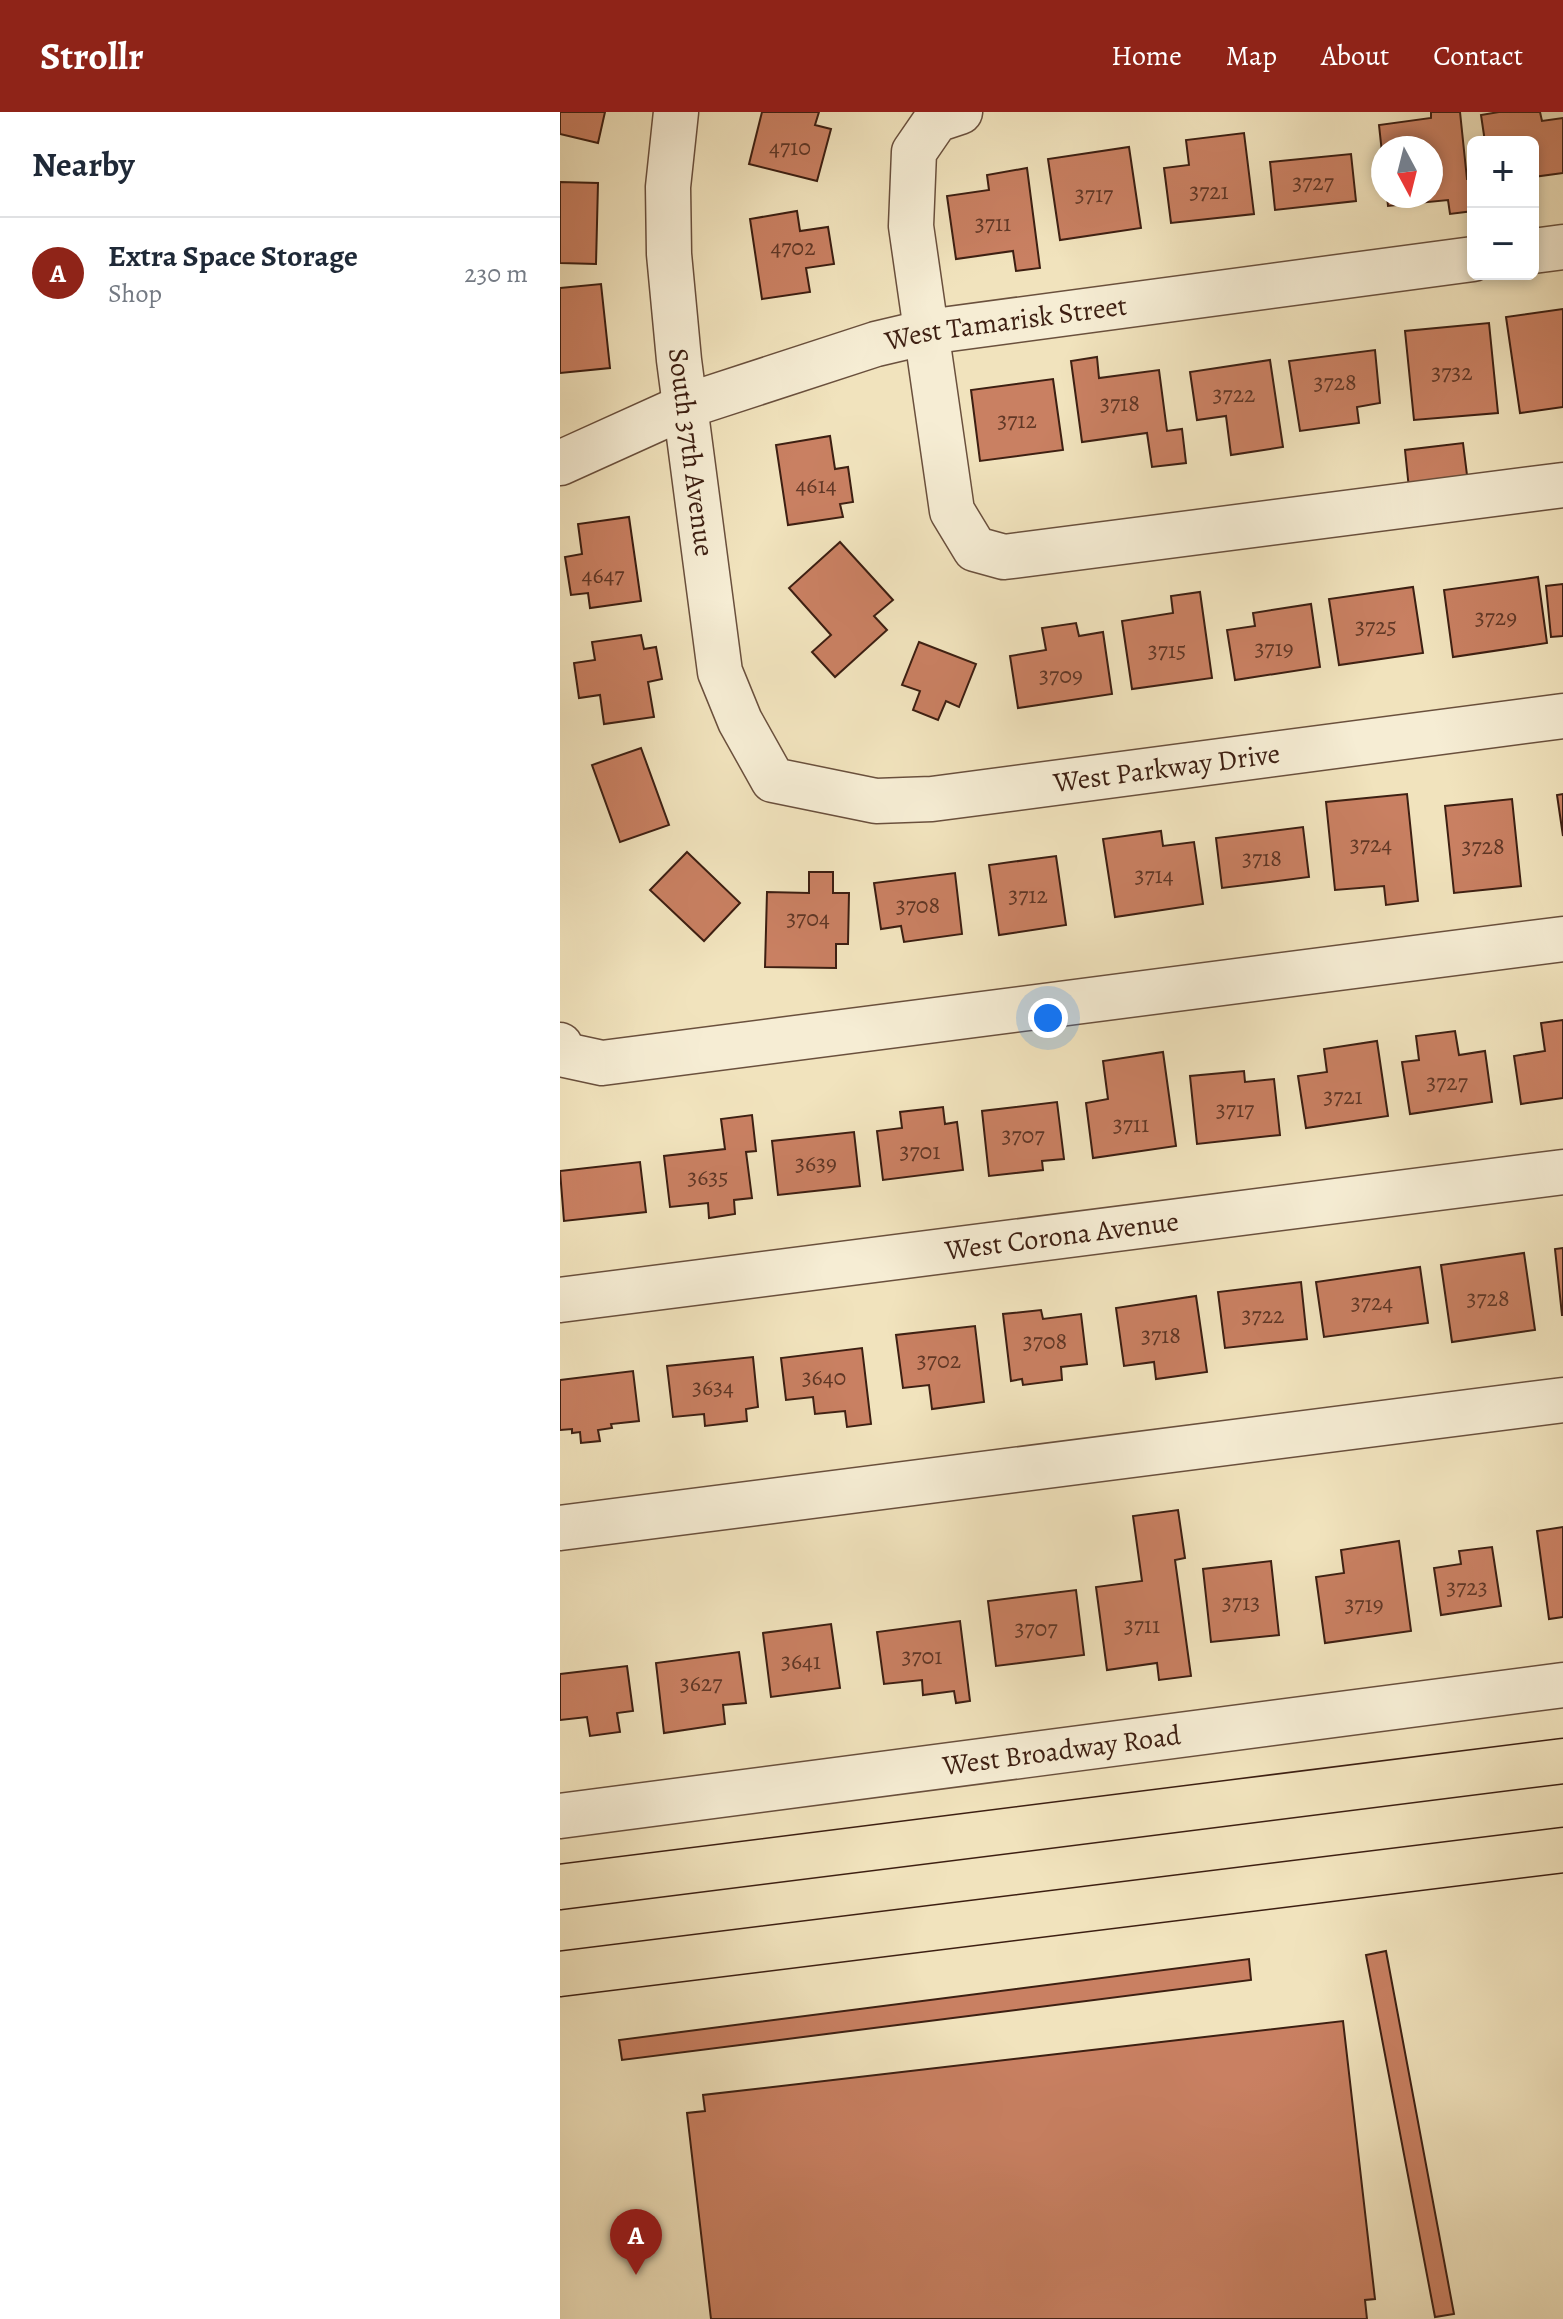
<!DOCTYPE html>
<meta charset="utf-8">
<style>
body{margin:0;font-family:Alegreya,serif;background:#f2f2f3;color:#1f2937}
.controls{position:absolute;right:24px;top:24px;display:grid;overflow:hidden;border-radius:12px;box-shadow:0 4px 12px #0003}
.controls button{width:72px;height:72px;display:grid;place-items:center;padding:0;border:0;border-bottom:2px solid #e0e1e3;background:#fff;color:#1f2937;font:40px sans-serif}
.compass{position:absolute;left:811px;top:24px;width:72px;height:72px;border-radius:50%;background:#fff;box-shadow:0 4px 12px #0003;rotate:173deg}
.you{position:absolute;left:488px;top:906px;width:28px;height:28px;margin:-20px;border:6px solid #fff;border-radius:50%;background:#1a73e8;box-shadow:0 0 0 12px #1a73e833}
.badge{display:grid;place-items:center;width:52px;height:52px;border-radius:50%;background:#8f2418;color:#fff;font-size:26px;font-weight:700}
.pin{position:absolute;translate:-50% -66px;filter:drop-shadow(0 2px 4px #0008)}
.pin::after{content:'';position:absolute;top:42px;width:28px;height:24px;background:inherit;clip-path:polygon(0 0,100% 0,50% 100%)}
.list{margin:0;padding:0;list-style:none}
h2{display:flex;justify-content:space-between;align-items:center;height:104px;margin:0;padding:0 32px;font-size:34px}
h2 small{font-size:26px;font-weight:400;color:#747a83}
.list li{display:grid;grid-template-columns:52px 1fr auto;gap:24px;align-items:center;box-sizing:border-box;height:112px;padding:0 32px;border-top:2px solid #e0e1e3}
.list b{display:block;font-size:30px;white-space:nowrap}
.list p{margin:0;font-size:26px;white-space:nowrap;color:#747a83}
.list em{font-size:26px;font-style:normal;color:#747a83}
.map{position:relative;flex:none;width:1003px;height:2207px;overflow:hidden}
header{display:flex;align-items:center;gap:48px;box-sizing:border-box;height:112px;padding:0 40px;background:#8f2418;color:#fff}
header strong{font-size:38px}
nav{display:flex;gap:44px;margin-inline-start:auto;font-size:28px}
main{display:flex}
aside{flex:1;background:#fff}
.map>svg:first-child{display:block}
</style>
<header>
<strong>Strollr</strong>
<nav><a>Home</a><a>Map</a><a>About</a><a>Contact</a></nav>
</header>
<main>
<aside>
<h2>Nearby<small></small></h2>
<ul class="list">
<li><span class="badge">A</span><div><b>Extra Space Storage</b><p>Shop</p></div><em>230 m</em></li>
</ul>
</aside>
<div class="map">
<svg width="1003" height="2207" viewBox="0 0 1003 2207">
<rect width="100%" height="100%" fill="#f1e3bd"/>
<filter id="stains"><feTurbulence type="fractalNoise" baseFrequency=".0025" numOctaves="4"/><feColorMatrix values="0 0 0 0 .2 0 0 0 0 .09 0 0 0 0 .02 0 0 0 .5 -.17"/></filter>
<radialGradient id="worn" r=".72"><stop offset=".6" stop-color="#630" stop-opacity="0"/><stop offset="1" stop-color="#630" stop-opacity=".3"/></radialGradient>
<g fill="#c98062" stroke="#3d1f12" stroke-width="2">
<polygon points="0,0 45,0 38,31 0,22"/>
<polygon points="202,0 259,0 255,13 271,17 257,69 189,52"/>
<polygon points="871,0 900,0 907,67 913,67 913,99 890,102 888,88 828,94 827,84 871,84 871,36 823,36 823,50 819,13 871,6"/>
<polygon points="939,0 980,0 982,9 1003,6 1003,61 973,65 973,30 925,30 921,3"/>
<polygon points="684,21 694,102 611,111 604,56 629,53 626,28"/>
<polygon points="569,35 581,116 500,128 488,47"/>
<polygon points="791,42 796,89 715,98 710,50"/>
<polygon points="467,56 480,156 456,159 453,139 396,147 387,84 429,78 427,63"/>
<polygon points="0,70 38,71 36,152 0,151"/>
<polygon points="237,99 240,119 268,115 274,152 246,156 250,180 202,187 190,107"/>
<polygon points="41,172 50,256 0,261 0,176"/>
<polygon points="1003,197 1003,295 960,301 946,205"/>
<polygon points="929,211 938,301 854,308 845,219"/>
<polygon points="815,238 820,291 797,295 799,311 740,319 729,249"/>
<polygon points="537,245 539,266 599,258 607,319 622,317 626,351 592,355 587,321 522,330 511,249"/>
<polygon points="710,248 723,335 671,343 666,304 637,308 630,260"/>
<polygon points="493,267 503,338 420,349 411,278"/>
<polygon points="270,324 275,357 288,355 293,390 280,392 283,405 228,413 216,333"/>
<polygon points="903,331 908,371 849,377 845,338"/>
<polygon points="69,405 81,489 30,496 28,481 11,483 5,445 22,442 18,412"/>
<polygon points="280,430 333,488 314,504 327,518 275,565 252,540 271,523 229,476"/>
<polygon points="978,465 987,531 893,545 884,478"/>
<polygon points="1003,472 1003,524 991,525 986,474"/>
<polygon points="853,475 863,541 779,553 769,487"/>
<polygon points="640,480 652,566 572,577 562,509 613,501 611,484"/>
<polygon points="751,492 760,555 675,568 667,518 695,514 693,501"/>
<polygon points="516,511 519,524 543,520 552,582 458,596 450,544 486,538 482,516"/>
<polygon points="81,523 84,537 96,535 102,567 88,570 94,605 44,612 40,583 19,586 14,551 35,548 32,530"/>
<polygon points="359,530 416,552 399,595 386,589 378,608 353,598 360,579 342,573"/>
<polygon points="81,636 109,713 60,730 32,653"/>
<polygon points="847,682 858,789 826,793 824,774 775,778 766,690"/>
<polygon points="1003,682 1003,724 997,683"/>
<polygon points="952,687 961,774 894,781 885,694"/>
<polygon points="743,715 749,765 662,776 656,726"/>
<polygon points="601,719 603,734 634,730 643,792 555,805 543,727"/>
<polygon points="127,740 180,791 144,829 90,778"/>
<polygon points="496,744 506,813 439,823 429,753"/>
<polygon points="249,760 273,760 273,781 289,781 288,832 276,832 276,856 205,855 207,780 249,781"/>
<polygon points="395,761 402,822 344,830 341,814 321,817 314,771"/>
<polygon points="1003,908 1003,986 961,992 954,944 985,939 981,911"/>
<polygon points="895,919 899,943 925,939 932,990 850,1002 842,950 859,948 856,924"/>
<polygon points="817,929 828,1004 746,1016 738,964 767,960 764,937"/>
<polygon points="603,940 616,1034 533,1046 526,991 548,987 543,949"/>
<polygon points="684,959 685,970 714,967 720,1023 637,1032 630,964"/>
<polygon points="497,990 504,1047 482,1049 483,1058 429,1064 422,999"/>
<polygon points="383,995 385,1012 397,1010 403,1058 323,1068 317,1019 342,1016 340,1000"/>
<polygon points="192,1003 196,1039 186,1040 192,1086 174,1088 175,1102 149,1106 148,1091 110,1095 104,1044 165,1037 161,1007"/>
<polygon points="294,1020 300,1074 218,1083 212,1029"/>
<polygon points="80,1050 86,1100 4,1109 0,1059"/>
<polygon points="1003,1136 1003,1203 1002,1203 995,1137"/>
<polygon points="964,1141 975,1218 892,1230 881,1153"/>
<polygon points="860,1155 868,1211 764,1225 756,1170"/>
<polygon points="741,1170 747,1227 665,1236 658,1180"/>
<polygon points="636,1184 647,1260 596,1267 594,1250 564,1254 556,1196"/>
<polygon points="481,1198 483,1207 521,1202 527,1252 501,1255 502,1268 463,1273 462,1267 451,1269 443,1202"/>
<polygon points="415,1214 424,1290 372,1297 369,1273 343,1276 336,1223"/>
<polygon points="302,1236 311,1312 287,1315 285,1299 255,1302 253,1285 226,1288 221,1246"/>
<polygon points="193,1245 198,1295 186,1297 187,1309 145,1314 144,1302 113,1305 107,1254"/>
<polygon points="73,1259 79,1309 51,1312 52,1316 38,1318 40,1329 21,1331 20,1320 12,1321 12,1317 0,1318 0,1268"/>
<polygon points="618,1398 625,1446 615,1448 631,1564 599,1568 597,1551 547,1558 536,1475 582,1469 573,1404"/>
<polygon points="1003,1415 1003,1505 989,1507 977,1419"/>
<polygon points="839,1429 851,1519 765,1531 756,1465 784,1461 781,1438"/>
<polygon points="932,1435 941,1494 881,1503 874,1456 901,1452 899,1439"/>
<polygon points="711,1449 719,1523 651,1530 643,1457"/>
<polygon points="516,1478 524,1543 436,1554 428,1489"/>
<polygon points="400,1509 410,1589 396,1591 394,1579 363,1583 362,1568 324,1572 317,1520"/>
<polygon points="271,1512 280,1576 211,1585 203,1521"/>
<polygon points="179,1540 186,1591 163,1593 165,1612 104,1621 96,1551"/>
<polygon points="67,1554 73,1599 57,1601 60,1620 30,1624 27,1605 0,1608 0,1562"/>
<polygon points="826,1839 894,2202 875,2205 806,1843"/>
<polygon points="689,1847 691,1868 62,1948 59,1928"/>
<polygon points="783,1909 815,2187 805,2188 807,2207 151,2207 127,2001 145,1999 143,1983"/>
</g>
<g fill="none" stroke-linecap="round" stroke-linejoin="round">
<g stroke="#6a503d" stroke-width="47">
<g id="minor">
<path id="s1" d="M116,0L108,75L109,142L119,248L160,560L180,609L213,668L316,689L372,687L1003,604"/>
<polyline points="400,0 376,8 354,40 351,114 392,399 415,437 444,445 1003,373"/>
<polyline points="973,139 1003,135"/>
<path id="s2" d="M0,351L126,294L316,232L367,220L913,147"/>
<polyline points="0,933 5,943 42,951 1003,827"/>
<path id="s3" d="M0,1188L1003,1060"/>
<polyline points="0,1416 1003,1288"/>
<path id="s4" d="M0,1704L1003,1573"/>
</g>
</g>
<g stroke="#3d1f12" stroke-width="47">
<g id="major">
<polyline points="0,1775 1003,1649"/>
<polyline points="0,1862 1003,1738"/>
</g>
</g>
<use href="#minor" stroke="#f6edd4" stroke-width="44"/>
<use href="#major" stroke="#f1e3bd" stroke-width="44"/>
</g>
<g text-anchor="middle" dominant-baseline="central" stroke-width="6" stroke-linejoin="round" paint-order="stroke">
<g font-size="24" fill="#603726">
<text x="230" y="35">4710</text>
<text x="753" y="70">3727</text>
<text x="649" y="79">3721</text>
<text x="534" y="82">3717</text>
<text x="433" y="111">3711</text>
<text x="233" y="135">4702</text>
<text x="892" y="260">3732</text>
<text x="775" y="270">3728</text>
<text x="674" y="282">3722</text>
<text x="560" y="291">3718</text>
<text x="457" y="308">3712</text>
<text x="256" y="373">4614</text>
<text x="43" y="463">4647</text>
<text x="936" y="505">3729</text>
<text x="816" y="514">3725</text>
<text x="714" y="536">3719</text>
<text x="607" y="538">3715</text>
<text x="501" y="563">3709</text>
<text x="811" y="732">3724</text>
<text x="923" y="734">3728</text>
<text x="702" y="746">3718</text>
<text x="594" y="763">3714</text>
<text x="468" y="783">3712</text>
<text x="358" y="793">3708</text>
<text x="248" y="806">3704</text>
<text x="887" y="970">3727</text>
<text x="783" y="984">3721</text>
<text x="675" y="997">3717</text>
<text x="571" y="1012">3711</text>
<text x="463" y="1023">3707</text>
<text x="360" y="1039">3701</text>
<text x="256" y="1051">3639</text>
<text x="148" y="1065">3635</text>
<text x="928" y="1186">3728</text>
<text x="812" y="1190">3724</text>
<text x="703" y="1203">3722</text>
<text x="601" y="1223">3718</text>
<text x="485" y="1229">3708</text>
<text x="379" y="1248">3702</text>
<text x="264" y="1265">3640</text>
<text x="153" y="1275">3634</text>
<text x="907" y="1475">3723</text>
<text x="681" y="1490">3713</text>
<text x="804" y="1492">3719</text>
<text x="582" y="1513">3711</text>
<text x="476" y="1516">3707</text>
<text x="362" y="1544">3701</text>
<text x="241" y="1549">3641</text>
<text x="141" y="1571">3627</text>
</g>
<g font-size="28" fill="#3d1f12" stroke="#f6edd4">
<text stroke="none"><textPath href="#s2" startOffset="470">West Tamarisk Street</textPath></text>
<text stroke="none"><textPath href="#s1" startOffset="342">South 37th Avenue</textPath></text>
<text stroke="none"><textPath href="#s1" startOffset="1082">West Parkway Drive</textPath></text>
<text stroke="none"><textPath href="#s3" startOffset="506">West Corona Avenue</textPath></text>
<text stroke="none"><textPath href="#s4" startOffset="506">West Broadway Road</textPath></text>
</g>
</g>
<rect width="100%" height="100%" filter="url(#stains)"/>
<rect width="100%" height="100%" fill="url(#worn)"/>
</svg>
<div class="controls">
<button>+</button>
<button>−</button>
</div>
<svg class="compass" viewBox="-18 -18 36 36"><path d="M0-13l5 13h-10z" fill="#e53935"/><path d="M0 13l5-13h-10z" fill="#747a83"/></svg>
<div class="you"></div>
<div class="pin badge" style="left:76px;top:2163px">A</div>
</div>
</main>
